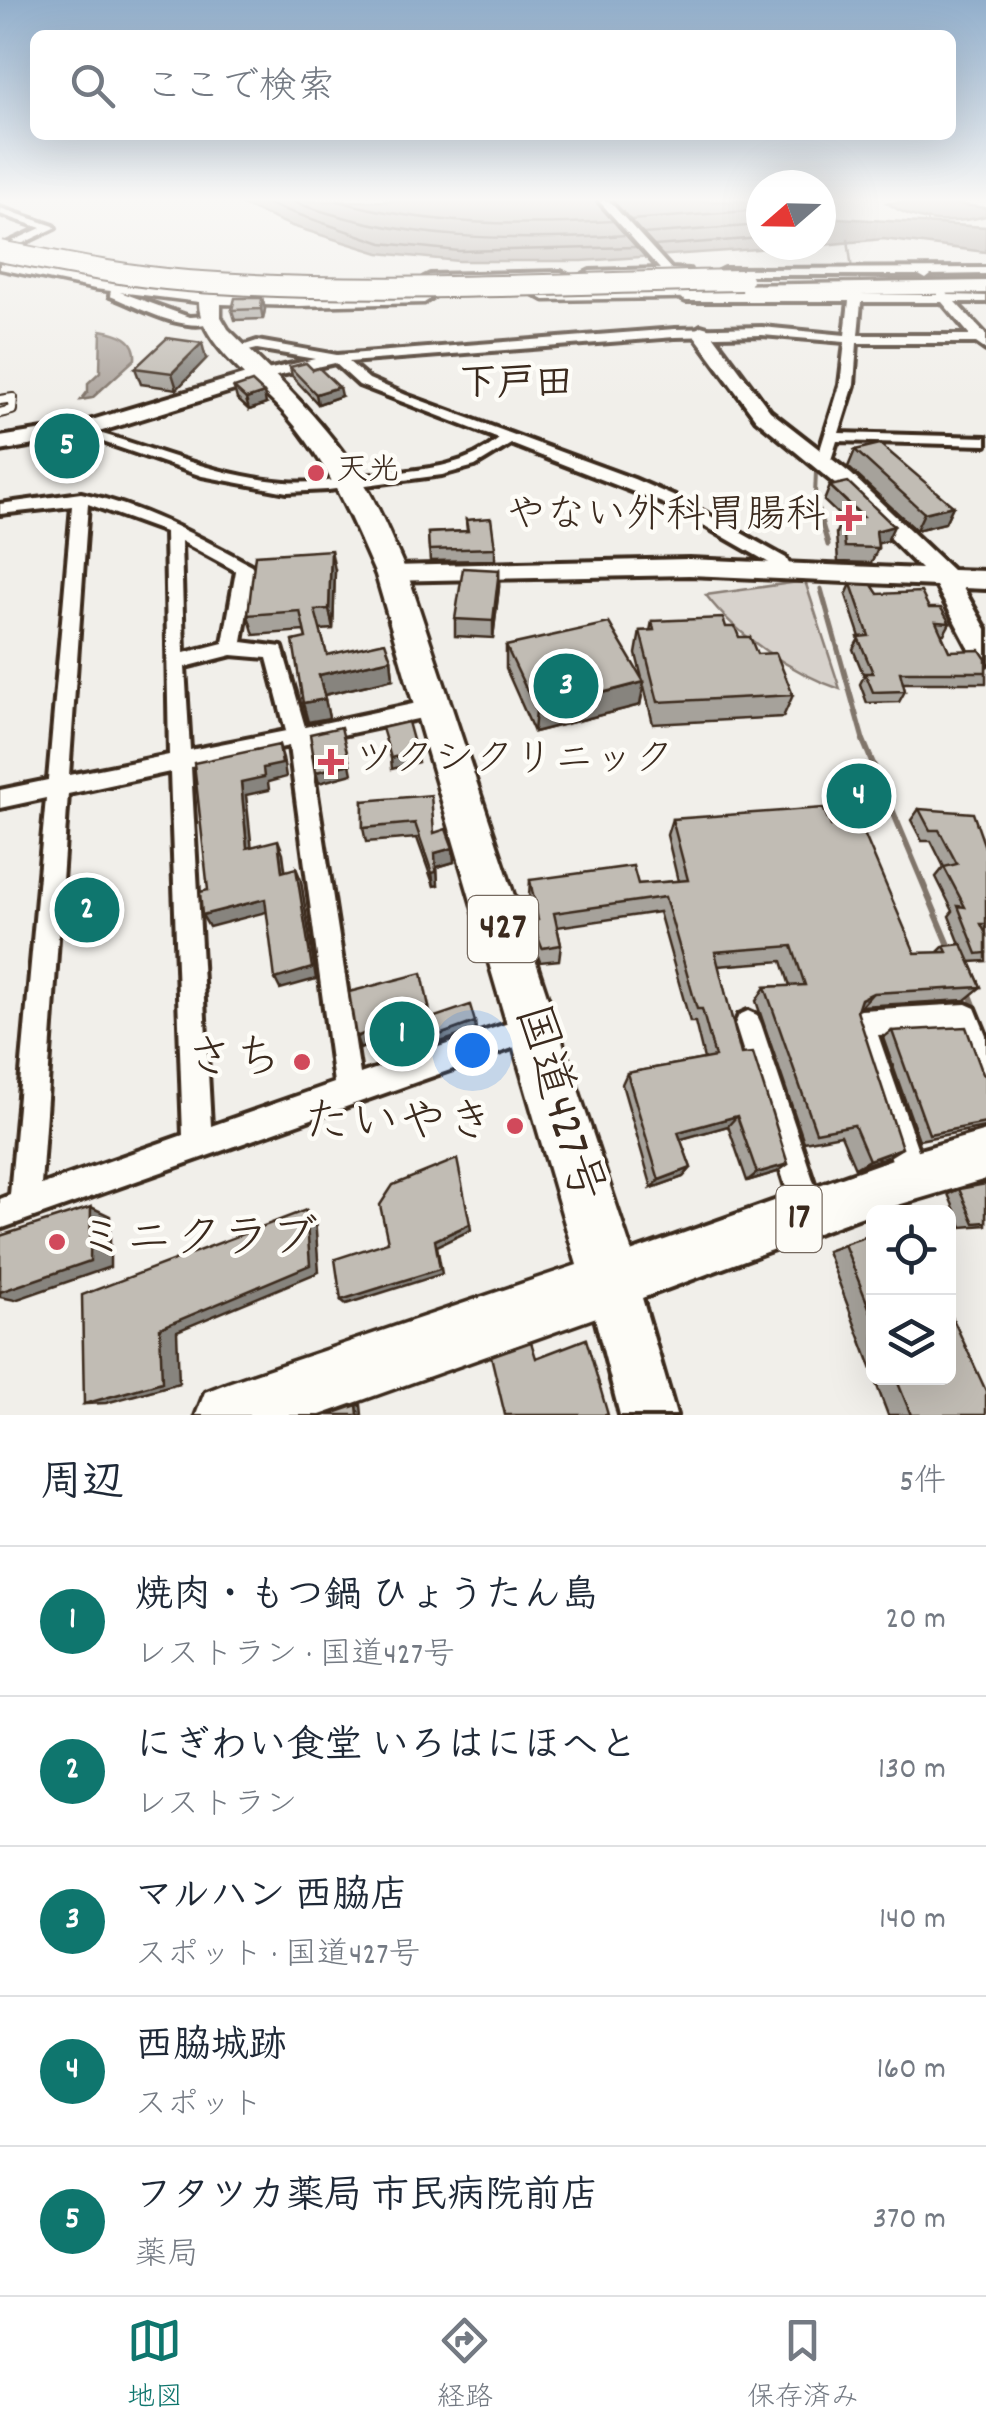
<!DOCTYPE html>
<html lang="ja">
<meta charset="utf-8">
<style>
body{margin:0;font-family:Dekko,"Klee One",sans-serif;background:#f2f2f3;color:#1f2937}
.controls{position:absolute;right:30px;bottom:30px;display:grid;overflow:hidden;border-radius:15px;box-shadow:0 10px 40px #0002}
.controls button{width:90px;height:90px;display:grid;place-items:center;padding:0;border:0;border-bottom:2px solid #e0e1e3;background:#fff;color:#1f2937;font:50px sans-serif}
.compass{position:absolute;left:746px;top:170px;width:90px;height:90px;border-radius:50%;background:#fff;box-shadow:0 10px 40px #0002;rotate:250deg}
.you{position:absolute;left:472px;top:1050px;width:35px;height:35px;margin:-25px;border:8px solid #fff;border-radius:50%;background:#1a73e8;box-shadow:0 0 0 15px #1a73e833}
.badge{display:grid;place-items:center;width:65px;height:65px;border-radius:50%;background:#0f766e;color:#fff;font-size:32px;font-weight:700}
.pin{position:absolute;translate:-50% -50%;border:5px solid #fff;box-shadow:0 2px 10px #0006}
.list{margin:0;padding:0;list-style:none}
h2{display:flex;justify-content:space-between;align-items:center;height:130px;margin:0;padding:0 40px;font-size:42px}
h2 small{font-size:32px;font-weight:400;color:#747a83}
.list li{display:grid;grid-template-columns:65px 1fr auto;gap:30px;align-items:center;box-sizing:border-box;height:150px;padding:0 40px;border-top:2px solid #e0e1e3}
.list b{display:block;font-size:38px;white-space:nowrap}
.list p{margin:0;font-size:32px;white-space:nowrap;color:#747a83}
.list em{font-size:32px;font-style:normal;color:#747a83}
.icon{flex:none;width:55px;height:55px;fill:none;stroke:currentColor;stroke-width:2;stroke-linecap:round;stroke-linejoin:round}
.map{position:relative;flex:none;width:986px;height:1415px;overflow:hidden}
.search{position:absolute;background:#fff;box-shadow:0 10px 40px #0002;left:30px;right:30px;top:30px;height:110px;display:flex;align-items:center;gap:25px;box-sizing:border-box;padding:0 35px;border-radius:15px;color:#747a83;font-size:38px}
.sheet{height:880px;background:#fff}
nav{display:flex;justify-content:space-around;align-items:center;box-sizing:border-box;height:140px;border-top:2px solid #e0e1e3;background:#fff;font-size:28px;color:#747a83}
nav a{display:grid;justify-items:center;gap:5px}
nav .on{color:#0f766e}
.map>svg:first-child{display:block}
</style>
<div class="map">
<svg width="986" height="1415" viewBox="0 0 986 1415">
<rect width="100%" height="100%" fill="#f1efea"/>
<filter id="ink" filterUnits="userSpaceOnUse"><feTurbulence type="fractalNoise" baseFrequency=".01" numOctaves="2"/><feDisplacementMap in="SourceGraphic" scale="20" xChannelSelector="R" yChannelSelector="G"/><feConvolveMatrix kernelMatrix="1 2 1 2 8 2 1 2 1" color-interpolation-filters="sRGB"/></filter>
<g filter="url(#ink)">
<path fill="#d7d2cc" stroke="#897e75" stroke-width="2.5" d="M805,581L840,689C792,673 736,635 706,595Z"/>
<g fill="#aea69f" stroke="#80746b" stroke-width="2.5">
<polygon points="233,201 759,201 761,245 813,245 582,261 458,261 379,253 292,226"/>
<path d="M935,201L986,208V216C950,225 917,224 887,203Z"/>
<polygon points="821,217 986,227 986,252 883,239 821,245"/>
<path d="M101,330C118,333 137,338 135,359L92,398L81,400L88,391V383L100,372Z"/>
</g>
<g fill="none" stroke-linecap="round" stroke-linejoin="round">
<g stroke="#695c52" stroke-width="2.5">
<polyline points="259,201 382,243 459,251 637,247"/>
<path d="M291,201C401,241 511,242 627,235"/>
<path d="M338,201C429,226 520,226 614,221"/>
<polyline points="630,220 761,210"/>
<polyline points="643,234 761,225"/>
<polyline points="654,246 761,238"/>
</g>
<polyline stroke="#80746b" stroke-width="2.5" points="848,239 852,270"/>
<polyline stroke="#80746b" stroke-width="4" points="816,471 815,496 820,515"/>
<g stroke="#80746b" stroke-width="5">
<polyline points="819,513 828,545"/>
<polyline points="821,589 864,743"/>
</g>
<g stroke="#80746b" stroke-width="6">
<polyline points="863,740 951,950"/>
<polyline points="969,992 986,1036"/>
</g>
<g stroke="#3b2a1e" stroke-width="12">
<polyline id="lane" points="0,400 13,398 12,410 0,413"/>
</g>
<g stroke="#3b2a1e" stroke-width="8">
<g id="street">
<polygon points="599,201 609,201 671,269 689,270 689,274 586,276 584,274 590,271 660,269"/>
<polygon points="0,208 54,226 55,228 0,254 0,247 41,228 0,214"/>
<polygon points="986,268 986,274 931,275 926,279 919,275 724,275 718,272 724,269"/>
<polygon points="561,272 567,275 565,277 430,281 424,278 430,275"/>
<path d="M112,284H120V292L189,317L211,316L217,320C188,336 139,307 110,296Z"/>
<path d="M941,290L949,295L986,296V302H955L986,335V350L976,343H857L854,385L839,433L986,437V445L837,441L830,463L823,467L816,463L840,385L845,342L762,335L675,337L349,362L369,379L406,395L634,479L682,500L786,558L793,571L784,577L778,575L773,565L670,506L511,444L475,466L442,475L328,490L287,492L202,476L71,431L78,427C147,445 213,476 285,482C320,485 356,476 391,473C430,469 468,465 499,439L359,385L335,363L263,379L258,378V372L315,359L257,349L236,354L230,350L257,341L337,355L675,329L762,327L845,335L849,301H686L680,298L686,295H849L855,291L861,295H937V291ZM861,302H942L970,335H858Z"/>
<path d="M81,493C142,506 196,535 251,565L254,569L242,642L282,647L305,727L436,699L443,702L446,707L443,712L436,715L309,742L360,1074L532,1015L541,1019L545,1028L541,1037L532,1041L0,1229V1199L10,1195L46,798L0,808V790L48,780L72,506L0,514V504ZM88,504L165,532L169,755L69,775ZM181,541L236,571L223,643L184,653ZM232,655L267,658L286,731L190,750L185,667ZM289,746L334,1083L211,1126L191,767ZM170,772L183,1135L41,1185L68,794Z"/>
<polygon points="966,1004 975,1008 986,1035 986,1084 976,1080 958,1031 878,1035 927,1176 922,1186 912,1191 902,1186 897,1176 848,1023 852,1014 861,1010"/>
<polygon points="748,1011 757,1015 761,1024 824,1213 820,1224 809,1228 798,1224 794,1213 735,1024 739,1015"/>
</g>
</g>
<g stroke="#3b2a1e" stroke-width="8">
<g id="secondary">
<polygon points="701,326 708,328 770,411 851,474 952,570 986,571 986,589 963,588 986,629 986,664 976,661 936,586 689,575 383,581 379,575 383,569 392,566 689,559 921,569 835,484 756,419 692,332"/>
<polygon points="263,369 273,375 270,379 86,436 0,451 0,437 75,425"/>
</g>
</g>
<g stroke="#3b2a1e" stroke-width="8">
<polygon id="primary" points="986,1131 986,1179 874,1212 642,1298 676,1415 620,1415 586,1283 594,1265 912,1152"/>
</g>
<g stroke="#3b2a1e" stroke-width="7">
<g id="highway">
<path d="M0,257C91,277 183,291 277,293C326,294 375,291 424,289L435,296L424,303L299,306L221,304V317L228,329C276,376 324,421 361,478C380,508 393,543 408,575L642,1283L633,1304L320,1415H196L205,1392L228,1383L577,1265L376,575C351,518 328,462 286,415C259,385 198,343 199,302L95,289L0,269Z"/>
<polygon points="986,281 986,293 544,300 533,294 544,288"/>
</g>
</g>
<use href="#lane" stroke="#fdfcf7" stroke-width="8"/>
<use href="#street" fill="#fdfcf7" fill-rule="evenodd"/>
<use href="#secondary" fill="#fdfcf7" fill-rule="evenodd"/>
<use href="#primary" fill="#fdfcf7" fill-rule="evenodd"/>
<use href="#highway" fill="#fdfcf7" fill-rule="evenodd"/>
<g stroke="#3b2a1e" stroke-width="24" stroke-linecap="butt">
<path id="highway-bridge" d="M0,251C62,263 124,276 187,281C372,295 557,283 742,280"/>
</g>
<use href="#highway-bridge" stroke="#fdfcf7" stroke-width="20"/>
</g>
<g fill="#a6a29b" stroke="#3b2a1e" stroke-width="2.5">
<polygon points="262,298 265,309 263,319 235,320 232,310"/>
<polygon points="206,359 177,389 141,384 135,368"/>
<polygon points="290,367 341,396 318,404 292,376"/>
<polygon points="234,388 266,404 249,410 237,399"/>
<polygon points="855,450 953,506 945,523 916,530 848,467"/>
<polygon points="830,486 887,541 878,543 878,548 871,563 838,562 836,533 842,518 824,501"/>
<polygon points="466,520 495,548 495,560 430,561 428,533 467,531"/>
<polygon points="335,570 333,629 320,630 327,655 391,659 393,679 324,695 329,718 308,722 306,638 304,631 254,635 248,615"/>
<polygon points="499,570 499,587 493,638 455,636 455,619"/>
<polygon points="851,584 878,594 929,608 950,623 944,634 941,634 949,651 986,659 986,683 903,683 905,691 899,702 867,703 860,684 864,676 853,649 860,637 846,595"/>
<polygon points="652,621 726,627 757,654 793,695 783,717 653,724 644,686 640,705 534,732 506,669 506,646 642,678 636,654 640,631 650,631"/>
<polygon points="363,801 434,833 453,848 454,862 437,867 438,885 434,886 417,838 366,842 363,828"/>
<polygon points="919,809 986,850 986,961 970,962 981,987 965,1000 861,1006 858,1008 857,1011 887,1157 855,1168 841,1135 804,1142 756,1001 765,987 790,986 782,961 718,966 741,1054 788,1164 777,1172 747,1181 728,1126 680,1139 691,1168 683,1177 652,1188 622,1084 627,1073 704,1059 695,1022 690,1022 659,912 557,927 561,945 559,960 540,962 531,936 532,921 534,921 529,896 530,880 638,884 678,881 667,835 672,819 831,826 915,953 937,953 944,946 960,944 949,916 953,911 936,877 944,867 931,841 922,841 911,820"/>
<polygon points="892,1031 986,1076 986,1129 985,1127 919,1140 883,1038"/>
<polygon points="986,1184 986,1225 962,1227 948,1194 959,1189"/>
<polygon points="874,1234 874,1375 827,1251"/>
<polygon points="874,1378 948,1378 986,1415 888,1415"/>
</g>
<g fill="#87847e" stroke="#3b2a1e" stroke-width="2.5">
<polygon points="262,298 265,309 263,319 261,309"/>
<polygon points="202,343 206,359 177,389 172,373"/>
<polygon points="339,387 341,396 318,404 316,394"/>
<polygon points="264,393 266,404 249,410 246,399"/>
<polygon points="953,506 945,523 916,530 924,513"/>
<polygon points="894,526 887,541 869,546 876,531"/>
<polygon points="331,550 335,570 333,629 329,609"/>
<polygon points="499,570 499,587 493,638 493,621"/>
<polygon points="391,659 393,679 324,695 319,675"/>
<polygon points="644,682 640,705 534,732 536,710"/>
<polygon points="325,699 329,718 308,722 303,703"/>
<polygon points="279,745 283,758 286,777 268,782 269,790 246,795 253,860 247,848 241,782 263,768"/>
<polygon points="416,751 418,762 392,769 391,758"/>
<polygon points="350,764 352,774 319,783 316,772"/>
<polygon points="278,840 283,853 287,884 282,872"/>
<polygon points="453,848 454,862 437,867 438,885 434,886 432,873 435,853"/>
<polygon points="296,868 301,880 316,979 280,989 275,979"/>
<polygon points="265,899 270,911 209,927 202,915"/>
<polygon points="873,993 861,1006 849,1012 861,999"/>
<polygon points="429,1007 431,1019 360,1049 356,1037"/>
<polygon points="475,1022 476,1030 432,1045 431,1038"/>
<polygon points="737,1116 728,1126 671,1142 678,1132"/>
<polygon points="902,1148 887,1157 855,1168 869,1160"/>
<polygon points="788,1164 777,1172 747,1181 757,1173"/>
<polygon points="691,1168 683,1177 652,1188 659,1180"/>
<polygon points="91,1207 110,1216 110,1267 15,1300 0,1297 0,1292"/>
<polygon points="306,1210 315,1219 319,1272 177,1331 179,1383 106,1403 84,1404 160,1328"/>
<polygon points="470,1224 471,1230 437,1246 442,1274 346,1304 341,1300 435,1240"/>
<polygon points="357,1405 361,1405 362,1415 358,1415"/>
</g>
<g fill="#c1bcb4" stroke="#3b2a1e" stroke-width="2.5">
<polygon points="235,298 262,298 261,309 232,310"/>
<polygon points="167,338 202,343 172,373 135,368"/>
<polygon points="306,363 313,370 319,368 339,387 316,394 290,367"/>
<polygon points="252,382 264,393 246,399 234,388"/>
<polygon points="880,444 953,506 924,513 855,450"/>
<polygon points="848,482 894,526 876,531 878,548 845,547 842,518 863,517 830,486"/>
<polygon points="491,518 495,548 429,550 428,533 468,531 466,520"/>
<polygon points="331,550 329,609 315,610 327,655 385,642 391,659 319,675 325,699 303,703 293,641 306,638 300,611 248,615 255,555"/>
<polygon points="463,568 499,570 493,621 455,619"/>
<polygon points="851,584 872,585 878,594 921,592 929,608 941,608 950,623 936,622 949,651 980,650 986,659 986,672 900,672 905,691 873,692 865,673 873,673 858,637 869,636"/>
<polygon points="723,618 726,627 735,627 739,637 750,637 757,654 776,653 793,695 658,702 640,631 654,630 652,621"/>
<polygon points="609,623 644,682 536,710 506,646"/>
<polygon points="408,722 416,751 391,758 382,728"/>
<polygon points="341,727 350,764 316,772 310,734"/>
<polygon points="279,745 282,764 263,768 264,777 241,782 247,848 278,840 282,872 296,868 312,968 275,979 265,899 202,915 200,892 208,890 194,763"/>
<polygon points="431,795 434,833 446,829 453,848 435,853 436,872 432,873 415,823 363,828 363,801"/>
<polygon points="823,808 831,826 860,824 915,953 947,952 944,946 962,944 981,987 873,993 861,999 857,1011 902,1148 869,1160 854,1125 816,1132 765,987 805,985 792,946 715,952 741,1054 753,1053 788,1164 757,1173 737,1116 678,1132 691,1168 659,1180 627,1073 715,1057 702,1009 697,1009 665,897 554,913 561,945 542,948 532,921 538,920 530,880 633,866 638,884 688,880 672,819"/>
<polygon points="919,809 973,813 986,850 986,924 981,924 986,934 986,953 977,954 958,906 965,907 944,867 957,864 939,830 930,830"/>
<polygon points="422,973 429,1007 356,1037 349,992"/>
<polygon points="470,1005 475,1022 431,1038 426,1020"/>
<polygon points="966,1027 983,1074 986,1076 986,1123 929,1134 892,1031"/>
<polygon points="457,1159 470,1224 435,1240 440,1269 341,1300 335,1259 388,1242 380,1205 393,1185"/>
<polygon points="986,1184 986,1222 974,1223 959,1189"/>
<polygon points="91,1207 90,1261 0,1292 0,1236"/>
<polygon points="306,1210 310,1265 160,1328 162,1382 84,1404 82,1295"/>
<polygon points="874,1234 874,1320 844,1244"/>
<polygon points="948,1308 986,1391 986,1415 911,1415 896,1378 948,1378"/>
<polygon points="586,1339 608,1415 505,1415 491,1356 531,1342 536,1358"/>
<polygon points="357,1405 358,1415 328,1415"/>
</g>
</g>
<linearGradient id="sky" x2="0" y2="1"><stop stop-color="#91aecb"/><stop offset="0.5" stop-color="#f9f8f6"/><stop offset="1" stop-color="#f9f8f6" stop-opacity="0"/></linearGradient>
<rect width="986" height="399" fill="url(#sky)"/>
<g fill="#d1495b" stroke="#fdfcf7" stroke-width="4">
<circle cx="316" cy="473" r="10"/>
<path d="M844 503h10v10h10v10h-10v10h-10v-10h-10v-10h10z"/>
<path d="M326 747h10v10h10v10h-10v10h-10v-10h-10v-10h10z"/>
<circle cx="302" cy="1062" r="10"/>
<circle cx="515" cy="1126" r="10"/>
<circle cx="57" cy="1242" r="10"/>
</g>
<g text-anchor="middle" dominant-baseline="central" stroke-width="9" stroke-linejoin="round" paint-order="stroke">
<g font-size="32" fill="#3b2a1e" stroke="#fdfcf7" text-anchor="start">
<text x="336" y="473">天光</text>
</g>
<g font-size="38" font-weight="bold" fill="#3b2a1e" stroke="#fdfcf7">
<text x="516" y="386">下戸田</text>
</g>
<g fill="#fdfcf7" stroke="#75695f" stroke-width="2.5">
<rect x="468" y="896" width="70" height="66" rx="8"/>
<rect x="776.5" y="1186" width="45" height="66" rx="8"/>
</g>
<g font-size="38" font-weight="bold" fill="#3b2a1e">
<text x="503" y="929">427</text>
<text x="799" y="1219">17</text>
</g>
<g font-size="40" fill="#3b2a1e" stroke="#fdfcf7" text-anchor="end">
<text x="826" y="518">やない外科胃腸科</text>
<text x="354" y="762" text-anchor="start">ツクシクリニック</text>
</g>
<g font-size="48" fill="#3b2a1e" stroke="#fdfcf7" text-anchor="end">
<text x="282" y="1062">さち</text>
<text x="495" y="1126">たいやき</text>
<text x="77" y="1242" text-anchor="start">ミニクラブ</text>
</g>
<g font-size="48" fill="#3b2a1e" stroke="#fdfcf7">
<text transform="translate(556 1104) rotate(73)">国道427号</text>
</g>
</g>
</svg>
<div class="controls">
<button><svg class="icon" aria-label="locate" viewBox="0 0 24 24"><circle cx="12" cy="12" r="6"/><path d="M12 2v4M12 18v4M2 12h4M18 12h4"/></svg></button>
<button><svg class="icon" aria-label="layers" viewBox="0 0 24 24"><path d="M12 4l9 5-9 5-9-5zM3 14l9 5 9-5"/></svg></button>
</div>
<svg class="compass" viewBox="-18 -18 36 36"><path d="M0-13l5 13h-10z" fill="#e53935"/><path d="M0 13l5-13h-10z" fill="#747a83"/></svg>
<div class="you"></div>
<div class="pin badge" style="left:402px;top:1034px">1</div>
<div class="pin badge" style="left:87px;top:910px">2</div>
<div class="pin badge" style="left:566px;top:686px">3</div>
<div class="pin badge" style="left:859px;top:796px">4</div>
<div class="pin badge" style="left:67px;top:446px">5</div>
<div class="search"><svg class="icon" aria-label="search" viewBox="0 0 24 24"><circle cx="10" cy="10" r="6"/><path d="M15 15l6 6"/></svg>ここで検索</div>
</div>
<section class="sheet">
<h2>周辺<small>5件</small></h2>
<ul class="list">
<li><span class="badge">1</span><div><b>焼肉・もつ鍋 ひょうたん島</b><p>レストラン · 国道427号</p></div><em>20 m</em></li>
<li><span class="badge">2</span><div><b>にぎわい食堂 いろはにほへと</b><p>レストラン</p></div><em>130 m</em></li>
<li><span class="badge">3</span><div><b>マルハン 西脇店</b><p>スポット · 国道427号</p></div><em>140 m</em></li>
<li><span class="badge">4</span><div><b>西脇城跡</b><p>スポット</p></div><em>160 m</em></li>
<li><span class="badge">5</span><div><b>フタツカ薬局 市民病院前店</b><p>薬局</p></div><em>370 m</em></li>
</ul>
</section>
<nav>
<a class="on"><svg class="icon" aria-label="map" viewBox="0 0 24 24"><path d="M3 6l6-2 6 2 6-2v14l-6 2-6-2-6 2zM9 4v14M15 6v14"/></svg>地図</a>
<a><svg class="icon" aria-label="directions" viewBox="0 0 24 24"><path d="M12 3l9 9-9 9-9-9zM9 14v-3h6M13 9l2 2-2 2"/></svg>経路</a>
<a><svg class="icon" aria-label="saved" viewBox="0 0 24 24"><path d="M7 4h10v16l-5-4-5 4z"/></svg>保存済み</a>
</nav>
